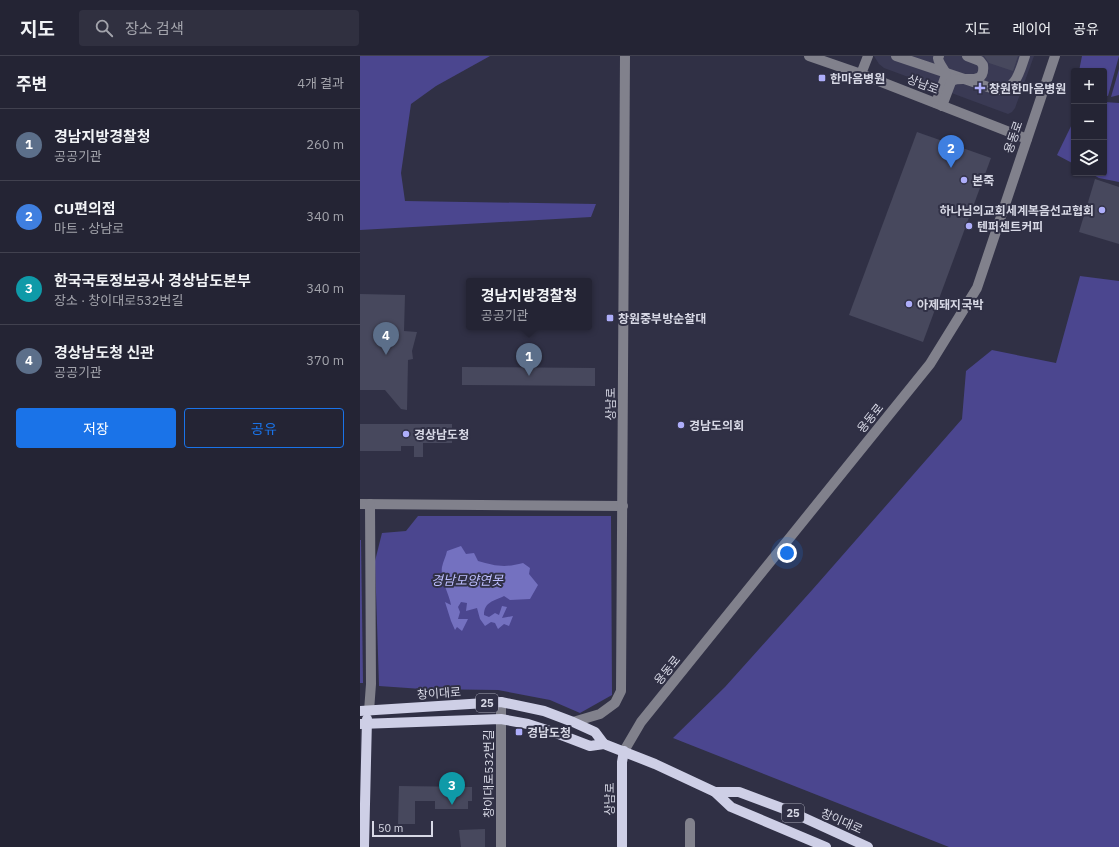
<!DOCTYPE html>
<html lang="ko">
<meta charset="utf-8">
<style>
body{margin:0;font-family:"IBM Plex Sans","Noto Sans KR",sans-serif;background:#303040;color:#f1f3f6}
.controls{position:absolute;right:12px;top:12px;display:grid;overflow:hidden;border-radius:4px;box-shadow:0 1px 3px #0004}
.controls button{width:36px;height:36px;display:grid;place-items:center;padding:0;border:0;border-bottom:1px solid #41414f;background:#242434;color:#f1f3f6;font:20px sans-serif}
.scale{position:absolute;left:12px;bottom:10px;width:61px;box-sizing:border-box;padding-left:4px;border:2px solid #d7d8e5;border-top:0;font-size:11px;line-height:14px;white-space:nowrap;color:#d7d8e5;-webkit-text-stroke:3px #303045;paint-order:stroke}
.you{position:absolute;left:427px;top:497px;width:14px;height:14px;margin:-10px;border:3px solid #fff;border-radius:50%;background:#1a73e8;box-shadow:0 0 0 6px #1a73e833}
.badge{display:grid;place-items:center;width:26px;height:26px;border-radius:50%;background:#1a73e8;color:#fff;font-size:13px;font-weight:700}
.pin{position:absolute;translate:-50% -33px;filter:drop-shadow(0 1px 2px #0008)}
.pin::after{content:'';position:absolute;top:21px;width:14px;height:12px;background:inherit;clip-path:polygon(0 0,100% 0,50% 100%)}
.popup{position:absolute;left:106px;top:222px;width:126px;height:52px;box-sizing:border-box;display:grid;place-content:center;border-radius:4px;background:#242434;filter:drop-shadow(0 1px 3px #0005);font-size:13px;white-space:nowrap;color:#a3a4ac}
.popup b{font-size:15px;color:#f1f3f6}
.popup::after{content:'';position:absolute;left:50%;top:100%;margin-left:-8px;border:8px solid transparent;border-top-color:#242434}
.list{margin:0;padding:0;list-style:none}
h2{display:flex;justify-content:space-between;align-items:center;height:52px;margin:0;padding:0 16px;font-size:17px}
h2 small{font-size:13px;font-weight:400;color:#a3a4ac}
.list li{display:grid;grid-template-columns:26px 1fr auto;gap:12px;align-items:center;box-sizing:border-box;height:72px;padding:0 16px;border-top:1px solid #41414f}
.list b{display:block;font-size:15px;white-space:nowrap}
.list p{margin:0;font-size:13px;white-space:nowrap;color:#a3a4ac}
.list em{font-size:13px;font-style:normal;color:#a3a4ac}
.actions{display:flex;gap:8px;padding:12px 16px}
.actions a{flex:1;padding:9px 0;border:1px solid #1a73e8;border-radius:4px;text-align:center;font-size:14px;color:#1a73e8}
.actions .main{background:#1a73e8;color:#fff}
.icon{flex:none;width:22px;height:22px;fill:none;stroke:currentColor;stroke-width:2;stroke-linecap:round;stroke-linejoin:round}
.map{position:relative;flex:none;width:759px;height:791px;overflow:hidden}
header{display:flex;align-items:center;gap:24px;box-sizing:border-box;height:56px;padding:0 20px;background:#242434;border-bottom:1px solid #41414f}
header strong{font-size:19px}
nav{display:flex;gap:22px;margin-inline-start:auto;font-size:14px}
.search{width:280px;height:36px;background:#303040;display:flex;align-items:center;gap:10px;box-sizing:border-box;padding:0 14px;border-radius:4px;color:#a3a4ac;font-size:15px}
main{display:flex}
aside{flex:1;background:#242434}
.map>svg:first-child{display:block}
</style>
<header>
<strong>지도</strong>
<div class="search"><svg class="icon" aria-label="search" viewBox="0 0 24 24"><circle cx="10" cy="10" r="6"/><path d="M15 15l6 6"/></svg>장소 검색</div>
<nav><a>지도</a><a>레이어</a><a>공유</a></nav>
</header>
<main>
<aside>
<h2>주변<small>4개 결과</small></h2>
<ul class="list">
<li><span class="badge" style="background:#5c6f8a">1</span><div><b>경남지방경찰청</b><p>공공기관</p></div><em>260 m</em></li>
<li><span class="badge" style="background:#3f7fe0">2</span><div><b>CU편의점</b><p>마트 · 상남로</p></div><em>340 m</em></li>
<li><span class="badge" style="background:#0f9aa8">3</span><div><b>한국국토정보공사 경상남도본부</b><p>장소 · 창이대로532번길</p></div><em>340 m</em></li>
<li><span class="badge" style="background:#5c6f8a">4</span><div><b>경상남도청 신관</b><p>공공기관</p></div><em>370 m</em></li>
</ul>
<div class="actions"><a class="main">저장</a><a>공유</a></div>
</aside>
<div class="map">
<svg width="759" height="791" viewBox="0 0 759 791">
<rect width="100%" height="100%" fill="#303045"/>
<polygon fill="#3a3a54" points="514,0 674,0 655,52 652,56 648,58 524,12 519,8"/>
<g fill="#4b468f">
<polygon points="0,0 130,0 76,30 51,48 41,117 45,145 236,148 231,161 0,174"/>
<polygon points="722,0 759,0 748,40 744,39 744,15 719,15"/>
<polygon points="759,13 759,39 751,41"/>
<polygon points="744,46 759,47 759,126 739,122 730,117 744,117"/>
<polygon points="714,64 714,108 697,99"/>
<polygon points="720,220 759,225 759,791 589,791 313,682 365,631 453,533 602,363 606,315 632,294 696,307"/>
<polygon points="58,460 251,460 252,639 220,657 190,644 138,634 62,633 19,630 15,505 22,477 46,475"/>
<polygon points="0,484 1,484 3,627 0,627"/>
</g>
<path fill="#7471c0" d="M101,490L106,498L114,497L118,505C135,510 145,512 163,507L170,512L169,518L178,529L170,543L150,544L144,540C134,545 124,546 124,559L129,561L135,557L139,559L142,550L147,551L142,562L153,560L149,570L144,568L138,573L135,567L131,566L125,570L120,563L117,552L106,555L107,547L101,546L98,551L100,556L98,563H108L102,575L97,571L95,574L91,565L85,546L91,549C89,537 80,524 82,511C83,506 86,500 87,495Z"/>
<g fill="#47485d">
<polygon points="624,0 658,0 653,15 629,7"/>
<polygon points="557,76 631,102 563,286 489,259"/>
<polygon points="735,123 759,131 759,188 719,176"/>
<polygon points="0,238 45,239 44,275 57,276 52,295 53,303 48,304 47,354 41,353 25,334 0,334"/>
<polygon points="102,311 235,312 235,330 102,329"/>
<polygon points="0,368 92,368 92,387 63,387 63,401 54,401 54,390 41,390 41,395 0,395"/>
<polygon points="39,730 112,731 112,745 108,745 108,753 75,753 75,745 55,745 55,768 38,768"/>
<polygon points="125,773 125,791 101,791 99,774"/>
</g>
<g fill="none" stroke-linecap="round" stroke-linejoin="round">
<g stroke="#81818c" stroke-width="10">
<polyline points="449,0 501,18 667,83"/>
<path d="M536,0L637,34C656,35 660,14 665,0"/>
<polyline points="501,18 508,0"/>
<path d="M576,47L586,19C585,13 579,9 578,2L579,0"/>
<path d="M582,50L591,26C599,17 626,33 623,9L620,5L607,0"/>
<polyline points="0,448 263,450"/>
<polyline points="9,655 11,628 10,448"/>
<polyline points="213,666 240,658 255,647 261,635 265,0"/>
<polyline points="264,695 281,666 570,308 617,232 695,0"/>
<polyline points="330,767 330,791"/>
<polyline points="141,791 141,646"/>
</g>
<g stroke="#cecfe6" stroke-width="10">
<polyline points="0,655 141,646 184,655 213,666 235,676 244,688"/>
<polyline points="0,668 141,663 168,668 196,677 230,690 244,688 295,708 355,736 371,751 466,791"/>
<polyline points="355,736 379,736 427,754 508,791"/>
<polyline points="4,791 7,663"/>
<polyline points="262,791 262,706 264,695"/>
</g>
</g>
<g fill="#aeaefa" stroke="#303045" stroke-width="1.5">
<rect x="458" y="18" width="8" height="8" rx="2"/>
<path d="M618 26h4v4h4v4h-4v4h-4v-4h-4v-4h4z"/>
<circle cx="604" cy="124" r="4"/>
<circle cx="742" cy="154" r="4"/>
<circle cx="609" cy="170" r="4"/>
<circle cx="549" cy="248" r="4"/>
<rect x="246" y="258" width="8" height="8" rx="2"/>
<circle cx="321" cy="369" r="4"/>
<circle cx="46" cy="378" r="4"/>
<rect x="155" y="672" width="8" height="8" rx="2"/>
</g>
<g text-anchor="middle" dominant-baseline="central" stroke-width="4" stroke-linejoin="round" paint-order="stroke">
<g fill="#303045" stroke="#a5a6b5" stroke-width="1">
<rect x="116" y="638" width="22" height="18" rx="3"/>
<rect x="422" y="748" width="22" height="18" rx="3"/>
</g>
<g font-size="11" font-weight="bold" fill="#d7d8e5">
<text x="127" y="647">25</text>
<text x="433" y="757">25</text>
</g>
<g font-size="12" font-weight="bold" fill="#d7d8e5" stroke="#303045" text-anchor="start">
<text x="470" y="22">한마음병원</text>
<text x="629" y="32">창원한마음병원</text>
<text x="612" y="124">본죽</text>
<text x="734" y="154" text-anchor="end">하나님의교회세계복음선교협회</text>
<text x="617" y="170">텐퍼센트커피</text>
<text x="557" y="248">아제돼지국박</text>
<text x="258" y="262">창원중부방순찰대</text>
<text x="329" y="369">경남도의회</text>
<text x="54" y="378">경상남도청</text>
<text x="167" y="676">경남도청</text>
</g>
<g font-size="12" fill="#d7d8e5" stroke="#303045">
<text transform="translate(563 28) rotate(21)">상남로</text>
<text transform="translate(653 81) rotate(-71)">용동로</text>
<text transform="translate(250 348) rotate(-90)">상남로</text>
<text transform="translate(510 362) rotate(-51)">용동로</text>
<text transform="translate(307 614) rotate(-51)">용동로</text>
<text transform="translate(79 637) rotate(-4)">창이대로</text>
<text transform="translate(128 718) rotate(-90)">창이대로532번길</text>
<text transform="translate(249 743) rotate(-90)">상남로</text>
<text transform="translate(482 765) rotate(24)">창이대로</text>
</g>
<g font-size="13" font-style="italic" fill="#bdbefe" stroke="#303045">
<text x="107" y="524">경남모양연못</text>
</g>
</g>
</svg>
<div class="controls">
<button>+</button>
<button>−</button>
<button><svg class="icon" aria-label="layers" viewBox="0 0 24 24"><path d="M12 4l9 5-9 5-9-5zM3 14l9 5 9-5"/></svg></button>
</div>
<div class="scale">50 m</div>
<div class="you"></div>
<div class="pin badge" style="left:169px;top:320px;background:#5c6f8a">1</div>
<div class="popup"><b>경남지방경찰청</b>공공기관</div>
<div class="pin badge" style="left:591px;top:112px;background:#3f7fe0">2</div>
<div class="pin badge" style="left:92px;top:749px;background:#0f9aa8">3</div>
<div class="pin badge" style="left:26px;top:299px;background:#5c6f8a">4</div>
</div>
</main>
